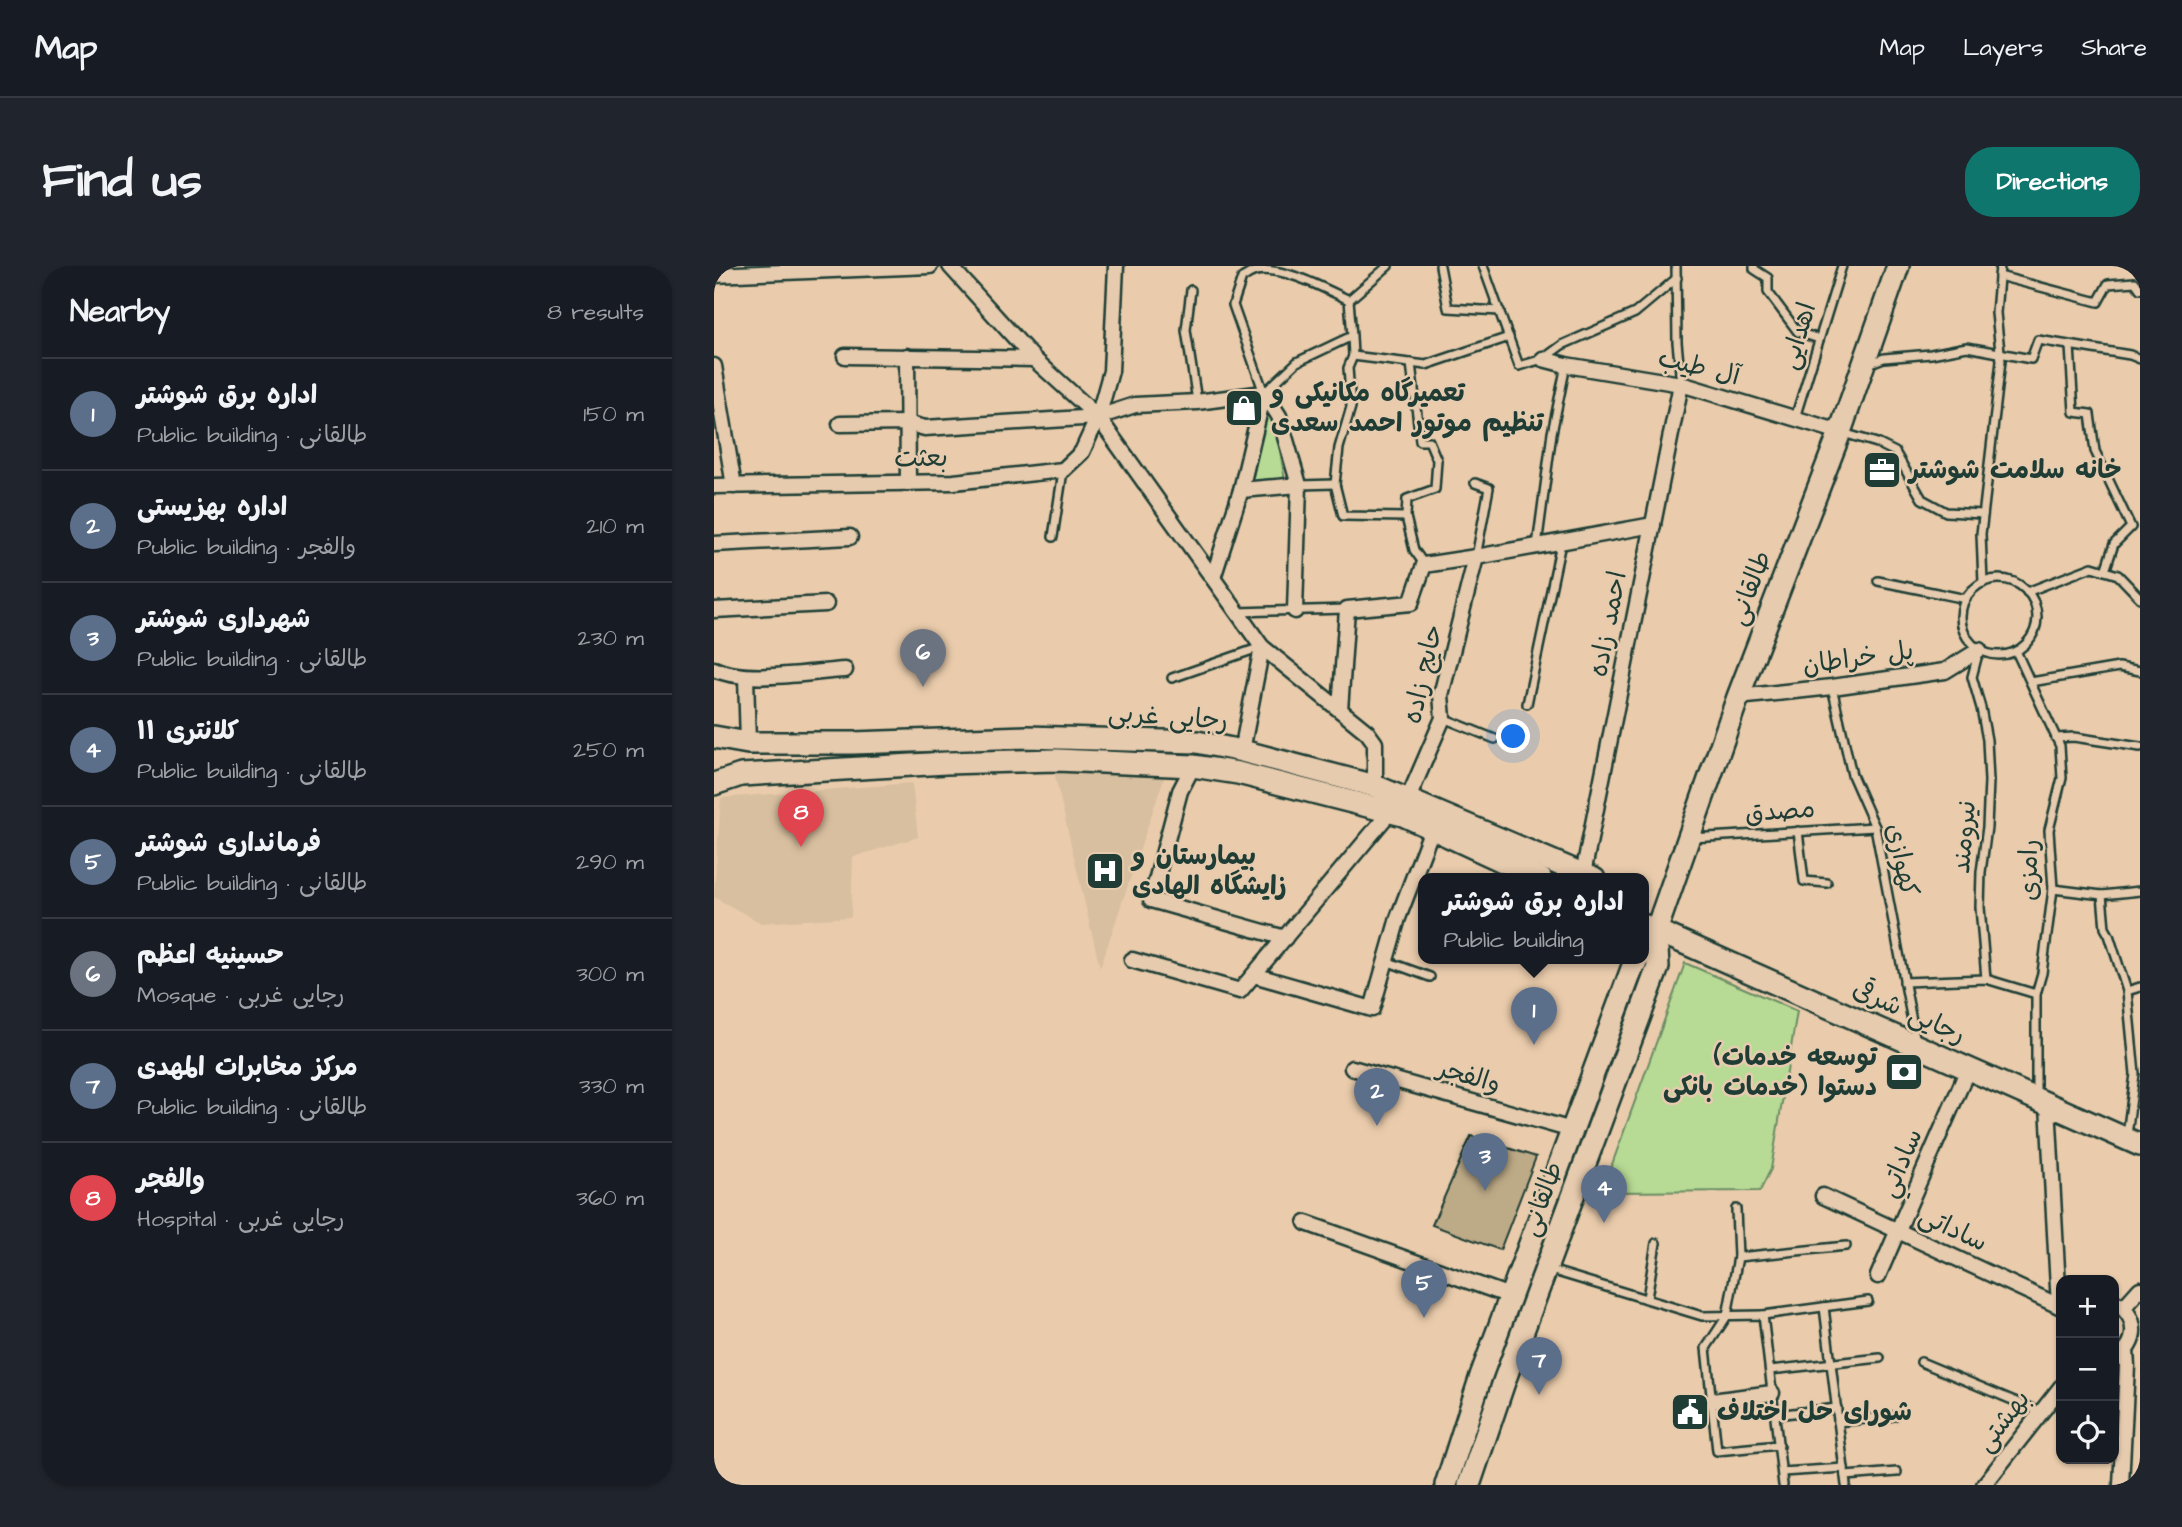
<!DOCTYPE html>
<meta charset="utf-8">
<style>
body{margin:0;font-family:"Architects Daughter","Playpen Sans Arabic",sans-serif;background:#20242c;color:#f1f3f6}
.controls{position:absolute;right:21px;bottom:21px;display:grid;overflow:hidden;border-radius:14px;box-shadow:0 2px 5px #0004}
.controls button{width:63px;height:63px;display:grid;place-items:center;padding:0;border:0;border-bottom:2px solid #363941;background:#171b24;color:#f1f3f6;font:35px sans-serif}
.you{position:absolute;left:800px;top:471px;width:24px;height:24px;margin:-18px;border:5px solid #fff;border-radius:50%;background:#1a73e8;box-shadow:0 0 0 10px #1a73e833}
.badge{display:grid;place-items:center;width:46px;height:46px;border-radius:50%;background:#0f766e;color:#fff;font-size:23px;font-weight:700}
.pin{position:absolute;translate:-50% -58px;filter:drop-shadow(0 2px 4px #0008)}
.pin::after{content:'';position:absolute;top:37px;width:24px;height:21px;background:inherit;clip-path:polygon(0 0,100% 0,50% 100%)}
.popup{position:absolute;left:704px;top:607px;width:231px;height:91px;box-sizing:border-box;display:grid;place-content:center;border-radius:14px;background:#171b24;filter:drop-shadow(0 2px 5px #0005);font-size:23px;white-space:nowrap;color:#9ea1a6}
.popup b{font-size:26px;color:#f1f3f6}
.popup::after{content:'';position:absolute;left:50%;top:100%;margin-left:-14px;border:14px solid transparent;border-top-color:#171b24}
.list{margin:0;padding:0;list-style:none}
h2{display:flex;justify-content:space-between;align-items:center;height:91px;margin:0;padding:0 28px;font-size:30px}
h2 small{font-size:23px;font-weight:400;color:#9ea1a6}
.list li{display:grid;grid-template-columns:46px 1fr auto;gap:21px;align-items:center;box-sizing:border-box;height:112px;padding:0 28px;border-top:2px solid #363941}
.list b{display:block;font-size:26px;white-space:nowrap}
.list p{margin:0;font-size:23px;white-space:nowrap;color:#9ea1a6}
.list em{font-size:23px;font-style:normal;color:#9ea1a6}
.icon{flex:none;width:38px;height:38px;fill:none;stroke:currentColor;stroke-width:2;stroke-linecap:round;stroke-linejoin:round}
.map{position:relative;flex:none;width:1426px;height:1219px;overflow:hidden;border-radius:28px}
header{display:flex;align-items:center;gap:42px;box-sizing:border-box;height:98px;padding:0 35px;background:#171b24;border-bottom:2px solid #363941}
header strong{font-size:33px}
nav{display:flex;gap:38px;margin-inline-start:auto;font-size:24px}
.intro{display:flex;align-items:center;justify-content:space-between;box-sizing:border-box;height:168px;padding:0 42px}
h1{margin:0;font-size:49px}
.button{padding:18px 32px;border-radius:28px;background:#0f766e;color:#fff;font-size:24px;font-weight:700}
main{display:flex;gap:42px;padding:0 42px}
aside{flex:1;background:#171b24;border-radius:28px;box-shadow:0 2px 5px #0004}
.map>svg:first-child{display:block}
</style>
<header>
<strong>Map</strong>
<nav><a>Map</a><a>Layers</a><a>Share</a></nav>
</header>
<div class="intro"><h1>Find us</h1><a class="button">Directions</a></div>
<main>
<aside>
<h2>Nearby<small>8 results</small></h2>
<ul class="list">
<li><span class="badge" style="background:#5c6f8a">1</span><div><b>اداره برق شوشتر</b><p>Public building · طالقانی</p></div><em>150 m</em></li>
<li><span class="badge" style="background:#5c6f8a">2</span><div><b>اداره بهزیستی</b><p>Public building · والفجر</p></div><em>210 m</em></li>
<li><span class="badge" style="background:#5c6f8a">3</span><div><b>شهرداری شوشتر</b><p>Public building · طالقانی</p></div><em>230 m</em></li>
<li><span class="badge" style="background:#5c6f8a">4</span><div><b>کلانتری ۱۱</b><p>Public building · طالقانی</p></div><em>250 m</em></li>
<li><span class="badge" style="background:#5c6f8a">5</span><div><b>فرمانداری شوشتر</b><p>Public building · طالقانی</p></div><em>290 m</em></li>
<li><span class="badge" style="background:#6b7280">6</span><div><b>حسینیه اعظم</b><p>Mosque · رجایی غربی</p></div><em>300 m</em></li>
<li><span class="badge" style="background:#5c6f8a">7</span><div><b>مرکز مخابرات المهدی</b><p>Public building · طالقانی</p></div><em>330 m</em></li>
<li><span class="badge" style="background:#e0444e">8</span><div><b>والفجر</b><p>Hospital · رجایی غربی</p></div><em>360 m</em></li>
</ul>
</aside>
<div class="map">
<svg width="1426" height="1219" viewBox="0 0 1426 1219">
<rect width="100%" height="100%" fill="#eaccac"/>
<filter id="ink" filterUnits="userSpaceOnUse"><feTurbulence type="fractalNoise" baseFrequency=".0143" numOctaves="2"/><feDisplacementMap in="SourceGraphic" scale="14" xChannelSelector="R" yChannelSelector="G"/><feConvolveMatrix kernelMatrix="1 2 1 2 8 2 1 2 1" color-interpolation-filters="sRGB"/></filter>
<g filter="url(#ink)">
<g fill="#d8bf9f">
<polygon points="340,506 451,509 386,702"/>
<polygon points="198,517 204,571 139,591 137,651 47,657 0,631 7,532"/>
</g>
<g fill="#b7da95" stroke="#6b8c64" stroke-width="2">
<polygon points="557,150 562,160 571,215 538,216 550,151"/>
<polygon points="971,697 1083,745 1057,903 1046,925 888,926"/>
</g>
<polygon fill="#bdaa87" stroke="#1f3d34" stroke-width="2" points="757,870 822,891 786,984 718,959"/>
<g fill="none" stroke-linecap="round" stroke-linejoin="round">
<g stroke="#1f3d34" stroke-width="12">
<g id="lane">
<polyline points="726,0 734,42 786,45"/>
<polyline points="769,0 805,100 829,93 848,79 921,47 963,12"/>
<polyline points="962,0 963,76 967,118"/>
<polyline points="1040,0 1040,3 1054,12 1054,26 1084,66 1105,73"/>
<polyline points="1285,10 1384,36 1394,18 1421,16 1426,23"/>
<polyline points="477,24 472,64 483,135"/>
<polyline points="635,34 674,0"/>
<path d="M638,70L635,34C611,23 570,0 542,5C537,6 532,10 528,12L519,39L550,127L583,96L638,70L639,90L712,99L795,71"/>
<polyline points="1356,80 1360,146 1376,148 1381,185 1417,261 1400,278 1391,305"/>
<polyline points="639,90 634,102 637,141 625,182 621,218 629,250 692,251 693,233 721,223 723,194 715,175 706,175 697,97"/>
<polyline points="1154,98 1170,92 1217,88 1253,81 1317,93 1324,74 1416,89 1426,93"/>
<polyline points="1081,152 1128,0"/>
<polyline points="1129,167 1163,177 1181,186 1208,233 1232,246 1269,248"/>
<polyline points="761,217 775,222 762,291"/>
<polyline points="585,219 621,218"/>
<polyline points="692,251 700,284 710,298"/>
<polyline points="339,271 349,205"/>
<polyline points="823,280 838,167 852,99"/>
<circle cx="1285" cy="351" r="38"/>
<polyline points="1164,315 1252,333"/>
<polyline points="1269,317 1267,268 1287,95 1282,47 1286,0"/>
<polyline points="1313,326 1378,301 1404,309 1426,332"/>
<polyline points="523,346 633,343"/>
<polyline points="1302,385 1346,480 1348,512 1335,564 1339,623 1328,707 1322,728 1322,829"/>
<polyline points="1264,388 1258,411 1267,442 1273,474 1275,515 1273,561 1267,606 1266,641 1272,713"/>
<polyline points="458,412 547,381"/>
<polyline points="1317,416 1405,401 1426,405"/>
<polyline points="1118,421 1138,509 1161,561 1202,776"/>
<polyline points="813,438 847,277"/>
<polyline points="729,452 781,473"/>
<polyline points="1342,472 1360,471 1426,481"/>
<polyline points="1084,565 1090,615 1113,617"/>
<polyline points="977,572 1161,561"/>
<polyline points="1339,623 1388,629 1426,625"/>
<polyline points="1388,629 1391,662 1395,669 1413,725 1421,808 1413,869"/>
<polyline points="672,695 716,711"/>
<polyline points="1190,716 1272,713 1322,728"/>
<polyline points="1413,725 1426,721"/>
<polyline points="1022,943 1024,991 1013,1050 992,1082 1003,1185 1065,1179"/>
<polyline points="1024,991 1132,980"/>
<polyline points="833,1003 988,1050 1049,1049 1069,1219"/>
<polyline points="933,1032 942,977"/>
<polyline points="1110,1041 1132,1219"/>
<polyline points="1049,1049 1154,1035"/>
<polyline points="1207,1096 1327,1146"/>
<polyline points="1056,1104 1166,1092"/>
<polyline points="1061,1149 1123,1142"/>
<polyline points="1124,1156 1180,1150"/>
<polyline points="1068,1206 1130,1202"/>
<polyline points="1131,1210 1183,1206"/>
</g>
</g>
<g stroke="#1f3d34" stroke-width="19">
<g id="street">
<polyline points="236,0 320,93 384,151 548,381 653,466 661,477 661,520"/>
<polyline points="0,9 216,0"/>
<polyline points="131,90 320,93"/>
<polyline points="193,90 194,217"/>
<polyline points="829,93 852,99 967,118 1126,166"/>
<polyline points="0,100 20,220"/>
<polyline points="126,158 192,157 211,162 384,151 421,139 483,136 550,127"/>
<polyline points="0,220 240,216 349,204 368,186 384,151 397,105 402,0"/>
<polyline points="0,278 136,271"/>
<polyline points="499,312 527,224"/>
<polyline points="0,344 112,338"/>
<polyline points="581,345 585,219 527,224 550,127 565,150 585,219"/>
<path d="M0,403C33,418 95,406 131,404"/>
<polyline points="32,411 34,477"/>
<polyline points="1024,431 1118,421 1231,405 1265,384"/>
<polyline points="626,444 633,343 697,337 710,299 762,291 939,259"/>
<polyline points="528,485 548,381"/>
<polyline points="479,500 466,525 437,634 571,672"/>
<polyline points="694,533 729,452 727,429 762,291"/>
<polyline points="869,608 967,118"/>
<polyline points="418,694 526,725 676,546"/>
<polyline points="540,709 658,743 684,652 718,563"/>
<polyline points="638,802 858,864"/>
<polyline points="1334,839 1345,1040"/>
<polyline points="1109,930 1347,1041"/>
<polyline points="592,957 796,1030"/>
<polyline points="1164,1010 1254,803"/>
<path d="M1400,1036C1425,1049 1426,1080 1400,1092"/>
<polyline points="1409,1042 1426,1023"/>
<polyline points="998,1135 1058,1127"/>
<polyline points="1270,1219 1347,1121"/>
<polyline points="1407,1219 1413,1100 1412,1084"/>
</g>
</g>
<g stroke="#1f3d34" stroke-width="26">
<g id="secondary">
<polyline points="0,471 34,477 139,477 313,471 483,476 528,485 661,520 880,613"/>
<polyline points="0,518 27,509 232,497 343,494 479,500 524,507 689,549 827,613"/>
<polyline points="932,660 1426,879"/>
<polyline points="942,665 1024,431 1126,166 1184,0"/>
<polyline points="732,1219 767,1110 919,700 924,693"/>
<polyline points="755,1219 791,1113 944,701 942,665 930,683"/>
</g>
</g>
<use href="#lane" stroke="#e7cbae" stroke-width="7"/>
<use href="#street" stroke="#e7cbae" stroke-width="14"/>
<use href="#secondary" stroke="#e7cbae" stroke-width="21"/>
</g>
</g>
<defs>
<g id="shop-square" transform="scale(2.0125)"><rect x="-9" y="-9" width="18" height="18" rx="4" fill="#1f3d34" stroke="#e7cbae"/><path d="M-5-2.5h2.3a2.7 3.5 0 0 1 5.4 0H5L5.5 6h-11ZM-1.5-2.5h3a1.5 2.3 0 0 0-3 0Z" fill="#fff"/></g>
<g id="office-square" transform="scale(2.0125)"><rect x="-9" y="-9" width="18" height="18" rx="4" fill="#1f3d34" stroke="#e7cbae"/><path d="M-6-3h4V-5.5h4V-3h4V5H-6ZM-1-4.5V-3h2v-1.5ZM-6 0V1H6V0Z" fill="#fff"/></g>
<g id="hospital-square" transform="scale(2.0125)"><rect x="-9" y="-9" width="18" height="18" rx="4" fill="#1f3d34" stroke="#e7cbae"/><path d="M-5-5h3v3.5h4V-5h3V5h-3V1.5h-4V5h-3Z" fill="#fff"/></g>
<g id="bank-square" transform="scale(2.0125)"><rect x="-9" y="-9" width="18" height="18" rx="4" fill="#1f3d34" stroke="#e7cbae"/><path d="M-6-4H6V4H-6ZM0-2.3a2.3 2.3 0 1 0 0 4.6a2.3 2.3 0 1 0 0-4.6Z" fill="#fff"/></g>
<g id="civic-square" transform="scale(2.0125)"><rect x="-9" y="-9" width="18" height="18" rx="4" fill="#1f3d34" stroke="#e7cbae"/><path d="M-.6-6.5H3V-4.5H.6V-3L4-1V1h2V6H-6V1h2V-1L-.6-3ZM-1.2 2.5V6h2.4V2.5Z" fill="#fff"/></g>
</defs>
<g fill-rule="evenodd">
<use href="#shop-square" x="530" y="142"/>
<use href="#office-square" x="1168" y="204"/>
<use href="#hospital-square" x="391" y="605"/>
<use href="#bank-square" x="1190" y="806"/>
<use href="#civic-square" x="976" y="1146"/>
</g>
<g text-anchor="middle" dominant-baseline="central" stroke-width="5" stroke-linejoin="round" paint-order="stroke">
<g font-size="26" fill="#1f3d34" stroke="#e7cbae">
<text transform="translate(1084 70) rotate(-73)">اهدایی</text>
<text transform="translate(985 101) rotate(14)">آل طیب</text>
<text transform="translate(207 192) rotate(-1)">بعثت</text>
<text transform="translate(1036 322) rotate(-69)">طالقانی</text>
<text transform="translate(894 358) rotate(-79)">احمد زاده</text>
<text transform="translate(1144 392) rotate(-8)">پل خراطان</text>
<text transform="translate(709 408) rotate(-77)">حایج زاده</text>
<text transform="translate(454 451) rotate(4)">رجایی غربی</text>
<text transform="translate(1066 545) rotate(-4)">مصدق</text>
<text transform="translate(1250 571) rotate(-85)">نیرومند</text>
<text transform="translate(1188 594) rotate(78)">کهوازی</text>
<text transform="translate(1315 604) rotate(-90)">رامزی</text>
<text transform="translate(1195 746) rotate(24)">رجایی شرقی</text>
<text transform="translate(755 810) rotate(16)">والفجر</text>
<text transform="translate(1187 897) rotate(-67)">ساداتي</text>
<text transform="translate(828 933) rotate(-70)">طالقانی</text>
<text transform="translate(1239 963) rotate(25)">ساداتی</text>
<text transform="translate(1289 1155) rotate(-52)">بهشتی</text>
</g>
<g font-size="26" font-weight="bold" fill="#1f3d34" stroke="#e7cbae" text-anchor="start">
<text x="557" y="127">تعمیرگاه مکانیکی و<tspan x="557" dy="30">تنظیم موتور احمد سعدی</tspan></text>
<text x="1195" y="204">خانه سلامت شوشتر</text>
<text x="418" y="590">بیمارستان و<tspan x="418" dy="30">زایشگاه الهادی</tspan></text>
<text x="1163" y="791" text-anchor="end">(توسعه خدمات<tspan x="1163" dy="30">دستوا (خدمات بانکی</tspan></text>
<text x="1003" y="1146">شورای حل اختلاف</text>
</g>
</g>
</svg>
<div class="controls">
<button>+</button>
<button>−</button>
<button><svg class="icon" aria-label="locate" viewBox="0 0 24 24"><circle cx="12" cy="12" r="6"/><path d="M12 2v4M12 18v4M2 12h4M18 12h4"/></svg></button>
</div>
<div class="you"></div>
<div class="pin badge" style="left:820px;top:779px;background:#5c6f8a">1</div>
<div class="popup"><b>اداره برق شوشتر</b>Public building</div>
<div class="pin badge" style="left:663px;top:860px;background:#5c6f8a">2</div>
<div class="pin badge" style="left:771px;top:925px;background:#5c6f8a">3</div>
<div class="pin badge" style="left:890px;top:957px;background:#5c6f8a">4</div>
<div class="pin badge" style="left:710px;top:1052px;background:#5c6f8a">5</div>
<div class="pin badge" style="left:209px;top:421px;background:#6b7280">6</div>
<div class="pin badge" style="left:825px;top:1129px;background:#5c6f8a">7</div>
<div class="pin badge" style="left:87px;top:581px;background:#e0444e">8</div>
</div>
</main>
